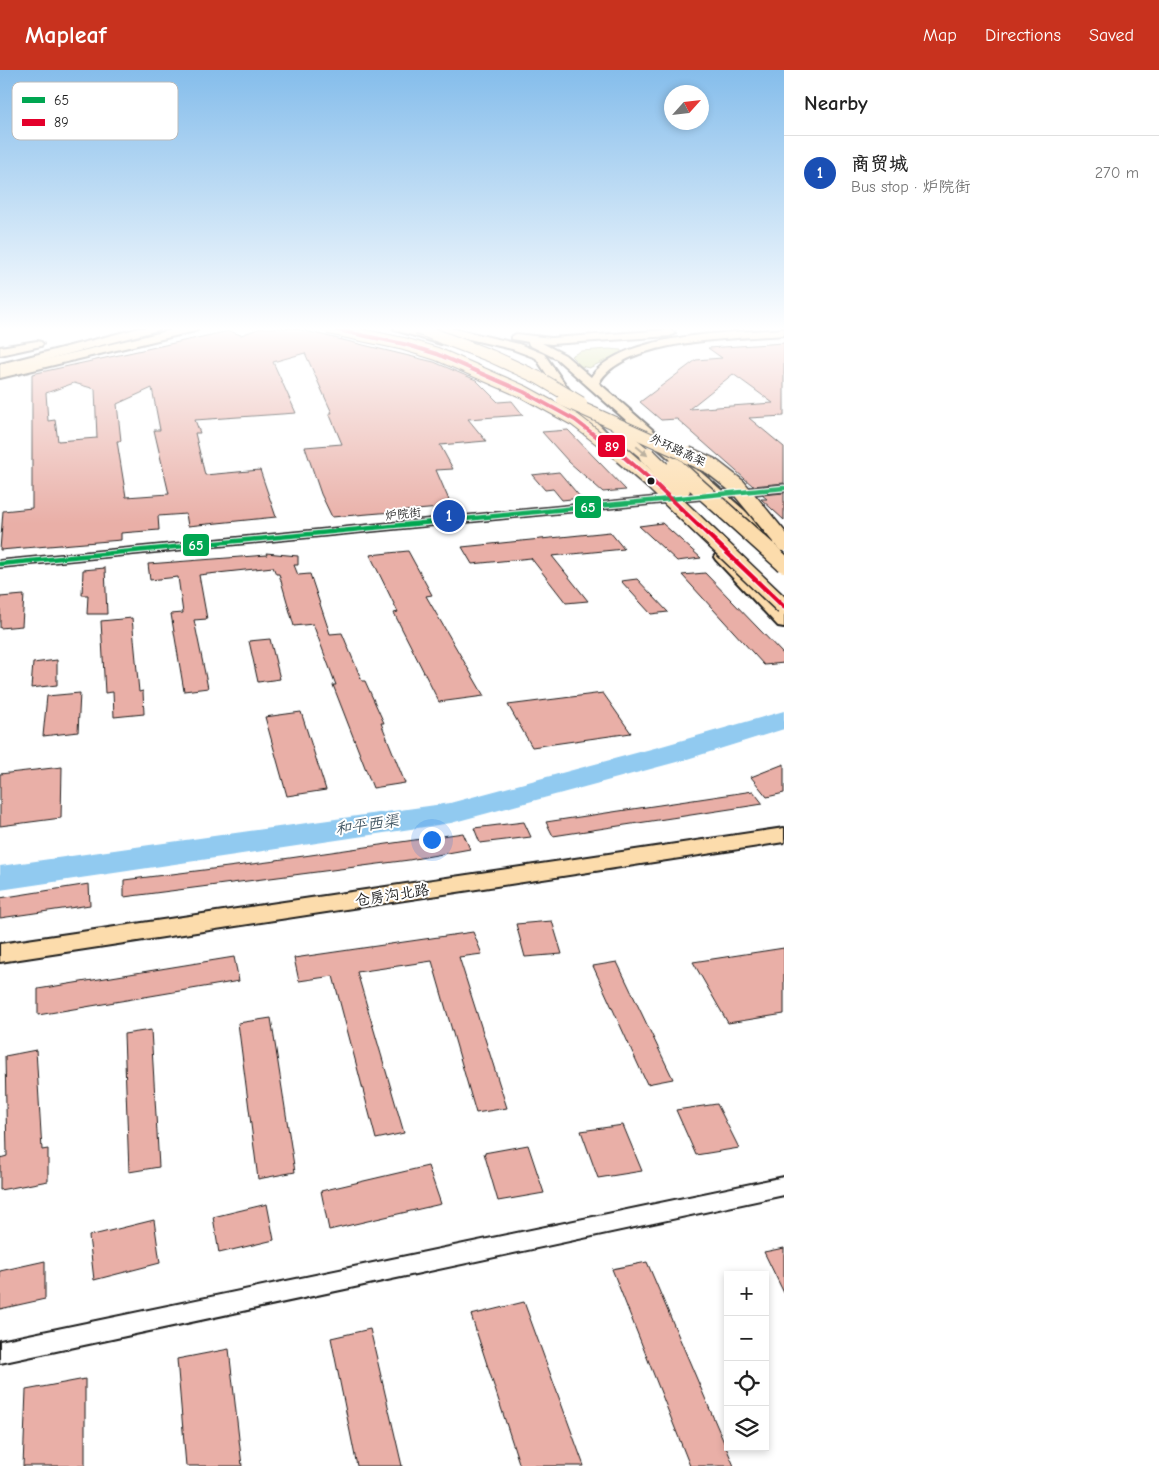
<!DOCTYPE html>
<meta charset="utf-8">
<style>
body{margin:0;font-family:"Comic Neue","LXGW WenKai TC",sans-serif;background:#f2f2f2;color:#222}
.controls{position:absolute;right:15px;bottom:15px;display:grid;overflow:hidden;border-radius:0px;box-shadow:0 2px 8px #0003}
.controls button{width:45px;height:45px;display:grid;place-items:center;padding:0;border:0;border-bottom:1px solid #e0e0e0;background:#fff;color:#222;font:25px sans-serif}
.compass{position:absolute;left:664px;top:15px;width:45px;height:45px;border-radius:50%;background:#fff;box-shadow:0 2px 8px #0003;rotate:63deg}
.you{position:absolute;left:431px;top:769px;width:18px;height:18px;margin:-12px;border:4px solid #fff;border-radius:50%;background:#1a73e8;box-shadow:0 0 0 8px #1a73e833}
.badge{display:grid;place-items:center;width:32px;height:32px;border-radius:50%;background:#c8321e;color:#fff;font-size:16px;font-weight:700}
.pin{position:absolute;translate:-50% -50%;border:2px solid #fff;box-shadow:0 1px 5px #0006}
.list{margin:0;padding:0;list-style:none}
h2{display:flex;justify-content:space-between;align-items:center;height:65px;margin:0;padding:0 20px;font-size:21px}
h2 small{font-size:16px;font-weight:400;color:#767676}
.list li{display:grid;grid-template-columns:32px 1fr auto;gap:15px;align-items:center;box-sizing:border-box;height:75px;padding:0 20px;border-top:1px solid #e0e0e0}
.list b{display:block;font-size:19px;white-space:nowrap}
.list p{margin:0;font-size:16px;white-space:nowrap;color:#767676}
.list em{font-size:16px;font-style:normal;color:#767676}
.icon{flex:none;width:28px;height:28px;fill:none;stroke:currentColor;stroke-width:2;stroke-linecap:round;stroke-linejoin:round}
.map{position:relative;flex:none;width:784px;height:1396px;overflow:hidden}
header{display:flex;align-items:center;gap:30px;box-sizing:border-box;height:70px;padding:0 25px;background:#c8321e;color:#fff}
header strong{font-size:24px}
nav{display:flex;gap:28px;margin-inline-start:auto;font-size:18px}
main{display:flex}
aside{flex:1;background:#fff}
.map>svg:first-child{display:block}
</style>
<header>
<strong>Mapleaf</strong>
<nav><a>Map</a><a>Directions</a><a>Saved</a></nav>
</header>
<main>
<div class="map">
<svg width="784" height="1396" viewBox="0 0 784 1396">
<rect width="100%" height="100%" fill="#fff"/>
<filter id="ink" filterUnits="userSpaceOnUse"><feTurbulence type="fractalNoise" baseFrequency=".02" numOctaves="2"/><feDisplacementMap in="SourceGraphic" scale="10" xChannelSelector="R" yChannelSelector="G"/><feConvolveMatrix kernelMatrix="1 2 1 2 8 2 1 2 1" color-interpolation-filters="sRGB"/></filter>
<g filter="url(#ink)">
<polygon fill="#c7d185" stroke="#727650" points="609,279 621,280 621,283 589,298 581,296 571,286 581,281"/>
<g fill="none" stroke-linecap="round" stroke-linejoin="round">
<polygon fill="#91caf0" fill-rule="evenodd" points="784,641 784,659 684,690 451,753 0,820 0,796 450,733 662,676"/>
</g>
<g fill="#e9afa7" stroke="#1c1c1c" fill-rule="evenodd">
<path d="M261,258H293L434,292L476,310L498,332L512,331L523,345L468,349L486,371L440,375L453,399L436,400L452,437L332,447L321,424L305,377L342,374L329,343H332L305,283L273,292L296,343L195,350L200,363H195L205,405L260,400L276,447L188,456L186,444L158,446L159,460L121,463V470L0,480L3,441L32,438V304L229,261L241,265ZM74,313L95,319L97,368L58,371L55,350L48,351L46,323ZM152,318L160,360H154L169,424L126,427L117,371H121L117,334Z"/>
<path d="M784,273V346L749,348L784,377V413L753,416L677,349L661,350L640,332L696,290L722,288L708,278ZM733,304L773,333L689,339Z"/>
<polygon points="568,360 598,391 626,420 603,422 569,392 542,362"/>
<polygon points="559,402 581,428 562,430 553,419 545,420 532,405"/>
<polygon points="784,423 784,450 761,429 767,429 762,425"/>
<polygon points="662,453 701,488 677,491 639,456"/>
<polygon points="610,462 624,479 552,486 588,531 566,533 531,488 472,494 462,477"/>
<polygon points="408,481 432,525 426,526 484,626 439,632 394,543 398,542 370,485"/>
<polygon points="266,483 298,486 298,495 294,495 298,505 310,504 330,564 342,563 362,611 365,611 384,653 381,653 405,713 373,718 333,615 336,615 313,554 294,556 279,504 276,504 273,497 199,505 207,549 194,550 208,618 184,621 171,544 183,543 178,507 150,510 148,494 267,485"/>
<polygon points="105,498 107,544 87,544 88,525 82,525 83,500"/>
<polygon points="705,503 784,585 784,593 764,595 682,505"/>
<polygon points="637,509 668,542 651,544 621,511"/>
<polygon points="24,525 22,556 0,558 0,527"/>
<polygon points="132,548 139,622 143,621 144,644 114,647 113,622 105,623 101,551"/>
<polygon points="270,569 280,609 258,612 249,571"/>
<polygon points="57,590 57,615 31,618 33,593"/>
<polygon points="80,623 78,662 43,666 47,626"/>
<polygon points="603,623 631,663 532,677 508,635"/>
<polygon points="301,642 326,720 287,726 265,647"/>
<polygon points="784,694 784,723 767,727 751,707"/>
<polygon points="62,697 61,748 0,756 0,704"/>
<polygon points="753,721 763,734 553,766 546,752"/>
<polygon points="524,752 531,767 480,773 474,758"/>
<polygon points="463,763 470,779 409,790 124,827 124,810 276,791 276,790"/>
<polygon points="89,814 90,835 0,848 0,828"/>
<polygon points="552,851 562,884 525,887 516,854"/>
<polygon points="473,862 482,884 459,887 507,1038 476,1043 432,891 357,902 404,1063 376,1069 333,906 299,911 294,888"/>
<polygon points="784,878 784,944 728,953 693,892"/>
<polygon points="234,887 239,911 38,945 38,919"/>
<polygon points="617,892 673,1009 647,1014 593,896"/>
<polygon points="271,948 295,1102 258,1109 238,953"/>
<polygon points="151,960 159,1097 129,1102 124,964"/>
<polygon points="36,980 42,1080 48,1079 48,1111 0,1120 0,1088 7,1086 5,986"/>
<polygon points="717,1034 739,1078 696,1085 676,1040"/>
<polygon points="623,1055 642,1101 598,1108 581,1061"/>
<polygon points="528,1075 544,1123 498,1131 484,1083"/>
<polygon points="428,1096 441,1134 329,1160 321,1121"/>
<polygon points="267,1134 274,1170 219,1183 213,1147"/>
<polygon points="154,1150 160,1193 94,1210 89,1166"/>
<polygon points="784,1178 784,1223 764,1182"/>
<polygon points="45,1191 45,1229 0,1239 0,1201"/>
<polygon points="647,1192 734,1396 690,1396 612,1199"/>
<polygon points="524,1232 584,1396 520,1396 471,1245"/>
<polygon points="370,1259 402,1396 357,1396 331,1268"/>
<polygon points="229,1279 242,1396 186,1396 177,1289"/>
<polygon points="85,1309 85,1396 23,1396 26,1320"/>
</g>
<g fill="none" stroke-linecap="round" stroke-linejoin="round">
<g stroke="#1c1c1c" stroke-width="4">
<g id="minor">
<polygon points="784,415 784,421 0,497 0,491"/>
<polygon points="784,1107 784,1125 0,1293 0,1271"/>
</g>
</g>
<g stroke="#1c1c1c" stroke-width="4">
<g id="primary">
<polygon points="180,258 200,258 195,261 0,308 0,300"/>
<polygon points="429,258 450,258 519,274 544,284 579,334 620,376 613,380 608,379 570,340 536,288 512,279 434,261"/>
<path d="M784,259V265C737,269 624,268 599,313L760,454L763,457L760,460H750L557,289L529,275L528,272L512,269L511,267L516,264L551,268L670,260L675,263L670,266L551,274L542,273L565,285L591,307C622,262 733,263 784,259Z"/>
<polygon points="722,482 728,484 784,542 784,557 778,556 716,490 714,487 716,484"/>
<polygon points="784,758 784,772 0,892 0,874"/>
</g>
</g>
<g stroke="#1c1c1c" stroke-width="4">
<g id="trunk">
<polygon points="140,258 159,258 158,260 0,302 0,294"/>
<polygon points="394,258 412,258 445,269 447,271 441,274 395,260"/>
<polygon points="37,271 41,272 43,274 41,276 0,285 0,277"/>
</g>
</g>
<use href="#minor" fill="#fff" fill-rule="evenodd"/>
<use href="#primary" fill="#fcdcac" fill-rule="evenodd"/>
<use href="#trunk" fill="#fcdcac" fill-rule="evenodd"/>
<g stroke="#1c1c1c" stroke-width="14" stroke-linecap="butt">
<g id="trunk-bridge-far1">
<polyline points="328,258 404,274 437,284 524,322 575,350 623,387"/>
<polyline points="417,258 491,286 539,308 581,333"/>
<polyline points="563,330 690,387"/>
<polyline points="619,362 649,387"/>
</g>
</g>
<g stroke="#1c1c1c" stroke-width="19" stroke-linecap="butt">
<g id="trunk-bridge">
<polyline points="622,385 653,412 784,537"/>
<polyline points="647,385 682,419"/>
<polyline points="687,385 711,396 738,417 784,473"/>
<polyline points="675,396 784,494"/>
</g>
</g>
<use href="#trunk-bridge-far1" stroke="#fcdcac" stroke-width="12"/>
<use href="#trunk-bridge" stroke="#fcdcac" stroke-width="16"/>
<g stroke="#fff" stroke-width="7">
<polyline id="bus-1" points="0,494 784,418"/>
</g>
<g stroke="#fff" stroke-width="5.5">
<polyline id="bus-2-far1" points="328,258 404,274 437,284 524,322 575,350 623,387"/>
</g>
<g stroke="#fff" stroke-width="7">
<polyline id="bus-2" points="622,385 653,412 784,537"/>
</g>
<use href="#bus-1" stroke="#00a651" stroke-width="4.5"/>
<use href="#bus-2-far1" stroke="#e4002b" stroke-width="4"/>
<use href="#bus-2" stroke="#e4002b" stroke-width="4.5"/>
</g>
<defs><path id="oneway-solid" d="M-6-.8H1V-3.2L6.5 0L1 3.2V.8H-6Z" transform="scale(1.25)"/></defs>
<use fill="#97866b" href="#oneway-solid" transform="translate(642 381) rotate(40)"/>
</g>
<linearGradient id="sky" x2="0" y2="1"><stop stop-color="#85bdeb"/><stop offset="0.57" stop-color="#fff"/><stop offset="1" stop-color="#fff" stop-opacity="0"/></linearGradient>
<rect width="784" height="454" fill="url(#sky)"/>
<circle fill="#1c1c1c" stroke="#fff" stroke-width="2" cx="651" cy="411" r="4.5"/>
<g text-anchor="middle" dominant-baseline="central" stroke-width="4" stroke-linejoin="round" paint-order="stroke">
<g font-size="12" fill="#1c1c1c" stroke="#fff">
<text transform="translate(678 380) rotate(25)">外环路高架</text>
<text transform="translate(403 444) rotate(-6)">炉院街</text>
</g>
<g font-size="15" fill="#1c1c1c" stroke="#fff">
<text transform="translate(392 825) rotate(-9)">仓房沟北路</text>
</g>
<g font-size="16" font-style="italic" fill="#455966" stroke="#fff">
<text transform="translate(367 755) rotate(-8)">和平西渠</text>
</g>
</g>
<rect x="12" y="12" width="166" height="58" rx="8" fill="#fff" stroke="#bbb" stroke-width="1"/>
<rect x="22" y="27" width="23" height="6" fill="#00a651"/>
<rect x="22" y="49" width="23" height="7" fill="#e4002b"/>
<g font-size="14" fill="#1c1c1c">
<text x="54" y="35">65</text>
<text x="54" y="57">89</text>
</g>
<g stroke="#fff" stroke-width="2">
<rect x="597" y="364" width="29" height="24" rx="5" fill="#e4002b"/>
<rect x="574" y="425" width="28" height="24" rx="5" fill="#00a651"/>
<rect x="182" y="463" width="28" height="24" rx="5" fill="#00a651"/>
</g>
<g font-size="14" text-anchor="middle" font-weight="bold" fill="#fff">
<text x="612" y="381">89</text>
<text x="588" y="442">65</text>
<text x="196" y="480">65</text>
</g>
</svg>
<div class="controls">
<button>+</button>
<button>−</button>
<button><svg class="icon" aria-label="locate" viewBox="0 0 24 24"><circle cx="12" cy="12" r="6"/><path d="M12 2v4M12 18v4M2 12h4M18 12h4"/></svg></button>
<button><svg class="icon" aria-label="layers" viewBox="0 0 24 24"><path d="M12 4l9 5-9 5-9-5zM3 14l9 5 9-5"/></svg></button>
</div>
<svg class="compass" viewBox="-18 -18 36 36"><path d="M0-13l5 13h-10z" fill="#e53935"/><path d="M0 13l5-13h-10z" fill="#767676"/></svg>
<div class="you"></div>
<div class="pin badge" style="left:449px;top:446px;background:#1a4fb4">1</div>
</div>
<aside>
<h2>Nearby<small></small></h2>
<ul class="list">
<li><span class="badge" style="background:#1a4fb4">1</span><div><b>商贸城</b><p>Bus stop · 炉院街</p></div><em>270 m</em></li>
</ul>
</aside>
</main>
